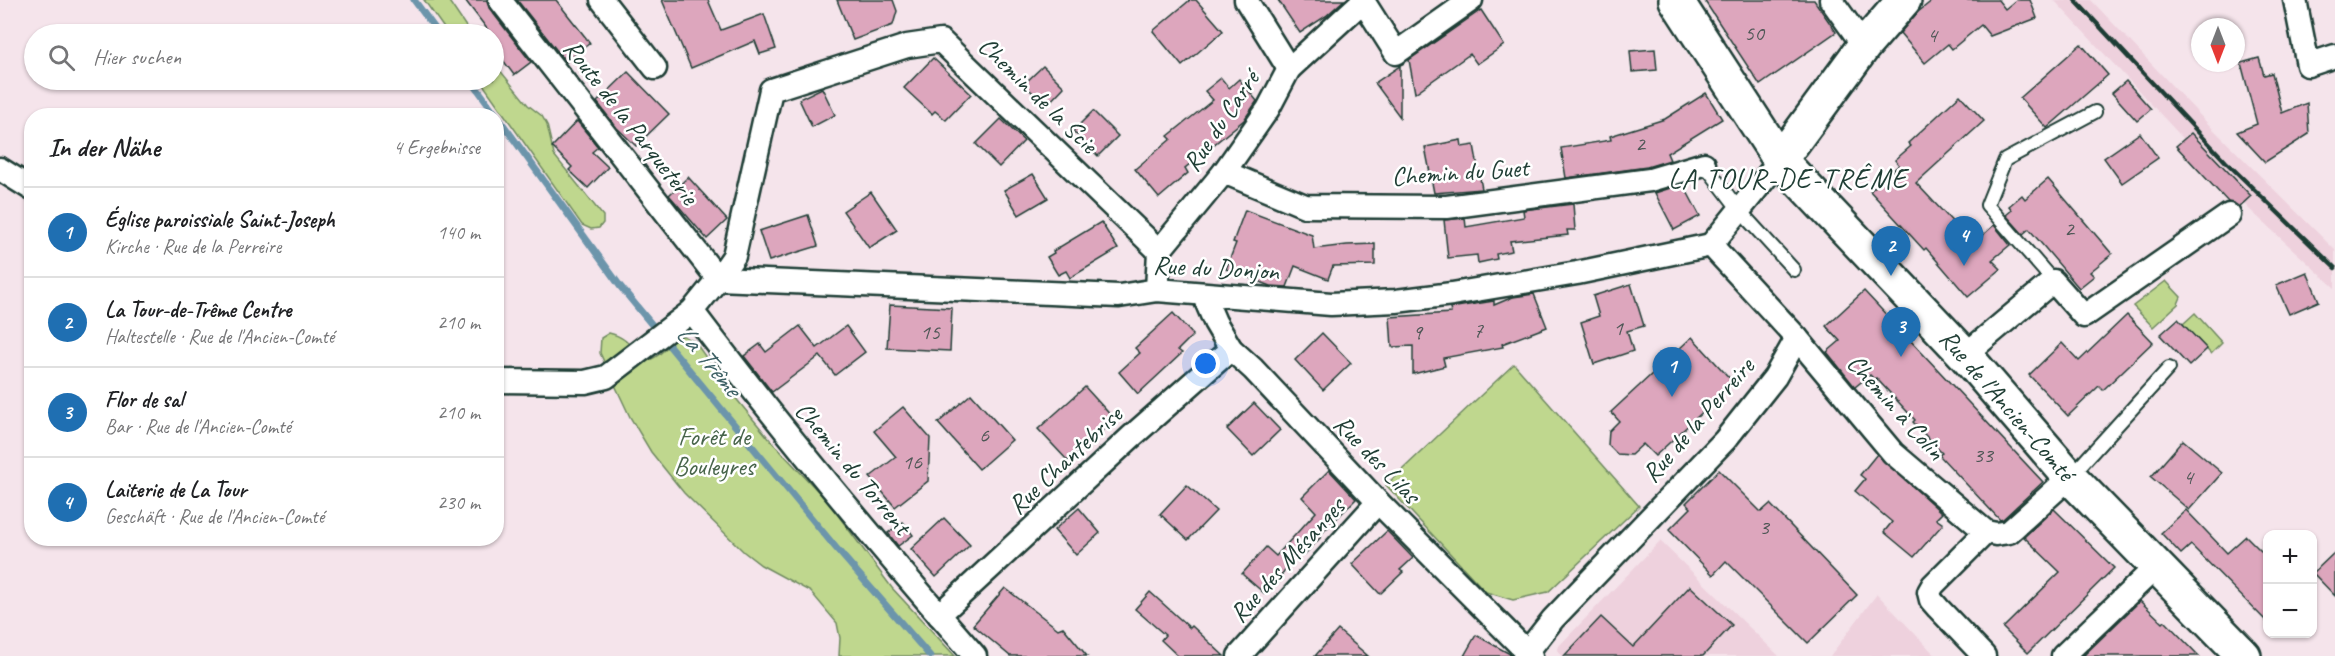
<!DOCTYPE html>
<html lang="de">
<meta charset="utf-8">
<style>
body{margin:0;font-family:Caveat,sans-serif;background:#f6f6f6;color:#202124}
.controls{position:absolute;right:18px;bottom:18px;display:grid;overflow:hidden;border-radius:12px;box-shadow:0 2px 4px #0004}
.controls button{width:54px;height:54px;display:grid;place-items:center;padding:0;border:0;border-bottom:2px solid #e0e0e0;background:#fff;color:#202124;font:30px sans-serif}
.compass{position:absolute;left:2191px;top:18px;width:54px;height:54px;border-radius:50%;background:#fff;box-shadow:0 2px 4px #0004;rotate:180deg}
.you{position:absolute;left:1206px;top:364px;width:21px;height:21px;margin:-15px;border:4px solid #fff;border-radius:50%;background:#1a73e8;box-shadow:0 0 0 9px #1a73e833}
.badge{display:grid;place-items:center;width:39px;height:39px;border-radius:50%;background:#1f6fb2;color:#fff;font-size:20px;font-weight:700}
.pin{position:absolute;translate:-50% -50px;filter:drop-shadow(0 2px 3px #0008)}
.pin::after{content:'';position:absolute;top:32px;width:21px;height:18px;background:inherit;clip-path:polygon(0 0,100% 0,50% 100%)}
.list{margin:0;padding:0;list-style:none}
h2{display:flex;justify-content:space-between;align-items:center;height:78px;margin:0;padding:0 24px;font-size:26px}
h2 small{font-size:20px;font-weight:400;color:#757577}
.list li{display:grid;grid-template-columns:39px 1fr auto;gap:18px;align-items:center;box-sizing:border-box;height:90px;padding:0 24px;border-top:2px solid #e0e0e0}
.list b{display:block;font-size:22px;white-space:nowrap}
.list p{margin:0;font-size:20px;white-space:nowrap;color:#757577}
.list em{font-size:20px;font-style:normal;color:#757577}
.icon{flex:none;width:33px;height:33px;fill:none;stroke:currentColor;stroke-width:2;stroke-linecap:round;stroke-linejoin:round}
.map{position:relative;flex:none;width:2335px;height:656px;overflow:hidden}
.search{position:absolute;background:#fff;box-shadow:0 2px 4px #0004;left:24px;top:24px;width:480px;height:66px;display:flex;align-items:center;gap:15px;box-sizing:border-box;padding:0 21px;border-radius:33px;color:#757577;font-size:22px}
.panel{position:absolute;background:#fff;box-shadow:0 2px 4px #0004;left:24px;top:108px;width:480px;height:438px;border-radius:24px}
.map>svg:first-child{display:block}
</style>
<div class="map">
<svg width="2335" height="656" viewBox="0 0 2335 656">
<rect width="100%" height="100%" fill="#f5e4eb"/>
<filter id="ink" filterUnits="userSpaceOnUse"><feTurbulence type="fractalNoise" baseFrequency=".0167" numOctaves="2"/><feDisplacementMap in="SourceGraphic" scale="12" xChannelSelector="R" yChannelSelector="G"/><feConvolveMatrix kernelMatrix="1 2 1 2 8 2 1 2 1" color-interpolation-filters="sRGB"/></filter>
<g filter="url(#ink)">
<g fill="#eed1dd">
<polygon points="2054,0 2091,0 2212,128 2335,250 2335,288 2249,209"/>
<polygon points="1660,541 1779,656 1703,656 1732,625 1690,586 1633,647 1601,617 1564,656 1561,656 1557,648"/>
<polygon points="1877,594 1936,656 1830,656"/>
</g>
<g fill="#bfd78e" stroke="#6f8a61" stroke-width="1.5">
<polygon points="424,0 448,0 471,34 448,34"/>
<polygon points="494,63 528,105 542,116 547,125 554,155 603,216 603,223 599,228 591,229 582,225 480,80 494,80"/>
<polygon points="2166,281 2181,297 2178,304 2153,327 2133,306"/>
<polygon points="2195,313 2222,343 2211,354 2183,324"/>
<path d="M609,333C646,341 634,387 677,336H684L695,342L729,390L771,441L829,503L892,588L955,656H839L840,638L837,623L811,592L761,565L744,552L684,493L651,452L630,417L600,353L601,338Z"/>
<polygon points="1514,364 1639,506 1548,592 1513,600 1486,592 1386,485"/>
</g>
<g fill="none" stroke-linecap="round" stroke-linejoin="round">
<g stroke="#6c95ab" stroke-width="7">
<polyline points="414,0 439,34"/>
<polyline points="471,80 620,286 836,548 930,656"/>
</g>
</g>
<g fill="#dda6bd" stroke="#1f3d34" stroke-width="1.5">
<polygon points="465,0 487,0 489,8 531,62 514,75 494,48 494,34 491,34"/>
<polygon points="517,0 556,0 590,43 566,62"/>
<polygon points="662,0 708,0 721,30 764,14 776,49 760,54 755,41 691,68"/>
<polygon points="837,0 893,0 897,11 893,25 853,40"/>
<polygon points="1190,0 1196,0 1223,31 1182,66 1153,31"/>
<polygon points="1278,0 1344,0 1326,16 1300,33"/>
<polygon points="1704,0 1814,0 1836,32 1760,85"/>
<polygon points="1933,0 1998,0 2005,9 2016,0 2030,0 2037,18 1990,36 1981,25 1952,49 1948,44 1925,63 1900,33 1918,12"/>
<polygon points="1481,10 1504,45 1477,64 1470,54 1415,93 1409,60"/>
<polygon points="2081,44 2108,75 2047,128 2020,98"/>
<polygon points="1655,49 1657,70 1632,72 1630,51"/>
<polygon points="933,58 971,94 946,120 935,111 932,114 904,88"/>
<polygon points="2259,58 2264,75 2272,73 2282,113 2307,103 2309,134 2265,162 2237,132 2257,124 2241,63"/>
<polygon points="1043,66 1064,87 1046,106 1024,84"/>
<polygon points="1400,66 1400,117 1375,83"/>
<polygon points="628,72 669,114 636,146 617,128 597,102"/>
<polygon points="1221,78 1229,88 1239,79 1257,101 1244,120 1185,168 1188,173 1159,198 1135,169 1171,139 1168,136 1213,100 1205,91"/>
<polygon points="2126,81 2151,109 2137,121 2112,93"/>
<polygon points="822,88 835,115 812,127 799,99"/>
<polygon points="1706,93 1722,119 1667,153 1670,160 1647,167 1566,178 1561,148 1611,140 1610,136 1665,119"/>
<polygon points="1960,95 1984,121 1916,183 1961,231 1964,228 1975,242 1994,225 2010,245 1992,260 2001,269 1968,297 1926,248 1924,250 1870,191 1899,165 1895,160 1911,146 1908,143"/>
<polygon points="1093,111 1118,136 1098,156 1073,131"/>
<polygon points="1001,119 1024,141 999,167 976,144"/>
<polygon points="577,121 598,147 592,152 608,167 588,188 569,170 572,167 552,147"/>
<polygon points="2140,133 2158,158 2122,183 2104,158"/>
<polygon points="2191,133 2251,196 2239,207 2228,202 2176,146"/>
<polygon points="1461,140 1462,147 1474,145 1482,189 1434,193 1425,147"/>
<polygon points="1033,174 1048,198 1019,215 1004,190"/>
<polygon points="688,177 727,220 707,239 669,195"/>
<polygon points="2048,179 2112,254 2090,272 2094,276 2079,288 2029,229 2023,234 2006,215 2012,210 2009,206 2022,195 2025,199"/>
<polygon points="1683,184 1700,216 1674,230 1655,193"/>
<polygon points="871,192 897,230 869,248 843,211"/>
<polygon points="1573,204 1575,230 1567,230 1568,235 1510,241 1512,251 1496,254 1497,259 1478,263 1477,255 1448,258 1444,220 1465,218 1466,227 1524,217 1523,210"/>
<polygon points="1245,210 1312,235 1314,249 1347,245 1375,244 1375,265 1333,266 1328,279 1295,266 1287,287 1271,286 1226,269 1236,243 1233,242"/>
<polygon points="808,215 818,246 769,261 759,231"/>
<polygon points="1101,222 1118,249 1070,278 1066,271 1058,275 1047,257 1054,253 1053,251"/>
<polygon points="2307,272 2319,301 2289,314 2276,285"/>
<polygon points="1631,284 1644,326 1627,331 1633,351 1594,364 1581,322 1599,316 1593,296"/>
<polygon points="1864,291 2043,482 2003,519 2000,520 1939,455 1942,453 1913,422 1915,420 1876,378 1874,379 1870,375 1855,387 1827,352 1840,341 1826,326"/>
<polygon points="1534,294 1547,327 1502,344 1503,347 1443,358 1445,366 1413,374 1413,346 1392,347 1390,317 1451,313 1450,308 1494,301 1494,305 1513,297"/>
<polygon points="890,305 952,308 950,351 887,348"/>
<polygon points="1173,313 1193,335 1178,350 1182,353 1138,394 1119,372 1140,353 1135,348"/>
<polygon points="2127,315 2153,342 2103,390 2099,386 2068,416 2029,375 2062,343 2079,361"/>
<polygon points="2178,319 2207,349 2189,366 2160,335"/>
<polygon points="800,326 817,348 846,326 865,352 835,375 820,356 772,392 744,356 760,344 766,352"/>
<polygon points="1322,333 1351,363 1323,390 1295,360"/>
<polygon points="1692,337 1734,383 1655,456 1643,444 1631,455 1617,454 1608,445 1609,431 1619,421 1611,412"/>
<polygon points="1085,387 1115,420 1068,461 1038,429"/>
<polygon points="971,394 1012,440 979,469 938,423"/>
<polygon points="1254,403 1280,430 1253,456 1227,429"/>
<polygon points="903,407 930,438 928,481 895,507 870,477 896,457 874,431"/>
<polygon points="2183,440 2222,473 2189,510 2151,477"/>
<polygon points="1877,454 1942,513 1936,519 1943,524 1914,557 1884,532 1892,522 1855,491 1865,479 1860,475"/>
<polygon points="1329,470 1356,499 1319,536 1321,537 1305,554 1302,551 1265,594 1242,574 1266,547 1276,556 1316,512 1302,497"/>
<polygon points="1719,470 1761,512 1770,504 1857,595 1808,643 1726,561 1713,575 1669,530 1691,508 1686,503"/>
<polygon points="1187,485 1216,511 1188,540 1160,514"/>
<polygon points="1079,508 1100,533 1076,555 1054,530"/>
<polygon points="2054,509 2114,568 2028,653 2003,628 2060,572 2024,537"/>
<polygon points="2186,510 2227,553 2246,536 2268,558 2268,623 2191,545 2181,554 2161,533"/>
<polygon points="944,518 970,545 936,577 911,549"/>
<polygon points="903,522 913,535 898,546 888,533"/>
<polygon points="1387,531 1413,558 1400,570 1403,572 1380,594 1352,564"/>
<polygon points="2335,552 2335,596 2313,573"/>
<polygon points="1690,586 1732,625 1703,656 1564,656 1601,617 1633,647"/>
<polygon points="1005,588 1058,629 1063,627 1087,656 1010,656 973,625"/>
<polygon points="1150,592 1190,628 1192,626 1224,656 1178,656 1161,640 1165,635 1135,609"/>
<polygon points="2140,601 2163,623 2165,621 2199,656 2083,656"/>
<polygon points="1338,630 1368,656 1315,656"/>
<polygon points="1476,635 1510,654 1511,656 1464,656"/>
</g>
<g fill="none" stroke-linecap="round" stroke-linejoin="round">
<g stroke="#1f3d34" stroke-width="16">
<g id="lane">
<polyline points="1704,164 1740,211 1794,270"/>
<polyline points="2053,281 1987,205 2005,160 2095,112"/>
<polyline points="2071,476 2169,368"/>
</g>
</g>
<g stroke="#1f3d34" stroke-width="27">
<g id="street">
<polyline points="500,0 718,279 734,256 771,90 907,46 941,41 1159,251"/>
<polyline points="602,0 655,68"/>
<polyline points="1246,0 1289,69"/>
<polyline points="1831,0 1864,46"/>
<polyline points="2295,0 2308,65 2335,56"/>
<polyline points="1363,1 1396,53 1471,0"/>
<polyline points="0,169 32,189"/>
<polyline points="1224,172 1305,206 1447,207 1650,180 1704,164"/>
<polyline points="1157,290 1159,251 1224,172 1268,109 1289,69 1364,0"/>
<polyline points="1203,294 1215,322 1231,349 1253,369 1378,502 1531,656"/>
<path d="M692,311C782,430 877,544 975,656"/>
<polyline points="1797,338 1893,453 1986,532 1996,534 2009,532 2070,477"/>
<polyline points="1965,355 2053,281 2084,316 2229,215"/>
<polyline points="496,381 585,382 606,377 692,311 718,279 1119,296 1157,290 1331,304 1396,301 1452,294 1577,273 1711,245"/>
<polyline points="939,615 1131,437 1231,349"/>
<polyline points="1239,656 1378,502"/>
<polyline points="1524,656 1553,619 1725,440 1775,377 1797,338 1711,245 1780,160"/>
<polyline points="1984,656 1938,608 1931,600 1929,592 1933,585 1986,532"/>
<polyline points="2063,656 2157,566"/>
</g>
</g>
<g stroke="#1f3d34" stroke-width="38">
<g id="secondary">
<polyline points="1676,0 1780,160 1965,355 2070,477 2244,656"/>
<polyline points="1780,160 1864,46 1904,0"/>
</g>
</g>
<use href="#lane" stroke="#fff" stroke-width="12"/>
<use href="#street" stroke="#fff" stroke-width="22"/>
<use href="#secondary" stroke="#fff" stroke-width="33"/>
<polyline stroke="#1f3d34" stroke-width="4.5" points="2075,0 2226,162 2335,268"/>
</g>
</g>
<g text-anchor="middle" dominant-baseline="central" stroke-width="5" stroke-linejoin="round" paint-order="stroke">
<g font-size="22" fill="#4e5756">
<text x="1754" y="33">50</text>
<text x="1932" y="35">4</text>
<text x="1640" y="144">2</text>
<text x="2069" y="229">2</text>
<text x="1618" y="328">1</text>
<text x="1478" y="330">7</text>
<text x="930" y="332">15</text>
<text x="1417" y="332">9</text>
<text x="984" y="435">6</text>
<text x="1983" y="455">33</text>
<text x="912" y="462">16</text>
<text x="2188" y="477">4</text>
<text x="1764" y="527">3</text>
</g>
<g font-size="26" fill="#1f3d34" stroke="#fff">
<text transform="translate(1038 95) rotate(44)">Chemin de la Scie</text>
<text transform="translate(1221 121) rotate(-56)">Rue du Carré</text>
<text transform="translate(631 122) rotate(52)">Route de la Parqueterie</text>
<text transform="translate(1460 172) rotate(-4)">Chemin du Guet</text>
<text transform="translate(1216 268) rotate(3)">Rue du Donjon</text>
<text transform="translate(2007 405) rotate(49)">Rue de l'Ancien-Comté</text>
<text transform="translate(1896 407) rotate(48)">Chemin à Colin</text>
<text transform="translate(1698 420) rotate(-49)">Rue de la Perreire</text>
<text transform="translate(1377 459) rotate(46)">Rue des Lilas</text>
<text transform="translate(1065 460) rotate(-43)">Rue Chantebrise</text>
<text transform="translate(853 468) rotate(50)">Chemin du Torrent</text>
<text transform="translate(1287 560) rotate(-48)">Rue des Mésanges</text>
</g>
<g font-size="26" fill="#47644a" stroke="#fff">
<text x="714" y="436">Forêt de<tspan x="714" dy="30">Bouleyres</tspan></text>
</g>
<g font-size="27" font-style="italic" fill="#3f6266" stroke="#fff">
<text transform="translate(709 360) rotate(50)">La Trême</text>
</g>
<g font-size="28" letter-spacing="1.5" fill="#1f3d34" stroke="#fff">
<text x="1788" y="178">LA TOUR-DE-TRÊME</text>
</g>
</g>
</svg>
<div class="controls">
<button>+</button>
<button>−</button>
</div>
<svg class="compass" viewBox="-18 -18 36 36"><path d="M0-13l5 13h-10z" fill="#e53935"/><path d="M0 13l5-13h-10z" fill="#757577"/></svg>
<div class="you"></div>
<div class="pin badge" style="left:1672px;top:397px">1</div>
<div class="pin badge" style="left:1891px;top:276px">2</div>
<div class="pin badge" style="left:1901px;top:357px">3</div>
<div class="pin badge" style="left:1964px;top:266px">4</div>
<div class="search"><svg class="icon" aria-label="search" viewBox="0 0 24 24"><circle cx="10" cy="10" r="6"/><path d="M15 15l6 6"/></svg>Hier suchen</div>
<section class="panel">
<h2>In der Nähe<small>4 Ergebnisse</small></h2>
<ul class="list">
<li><span class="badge">1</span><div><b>Église paroissiale Saint-Joseph</b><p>Kirche · Rue de la Perreire</p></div><em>140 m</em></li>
<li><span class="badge">2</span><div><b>La Tour-de-Trême Centre</b><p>Haltestelle · Rue de l'Ancien-Comté</p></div><em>210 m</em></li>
<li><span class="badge">3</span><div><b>Flor de sal</b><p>Bar · Rue de l'Ancien-Comté</p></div><em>210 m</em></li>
<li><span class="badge">4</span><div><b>Laiterie de La Tour</b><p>Geschäft · Rue de l'Ancien-Comté</p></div><em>230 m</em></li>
</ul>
</section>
</div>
